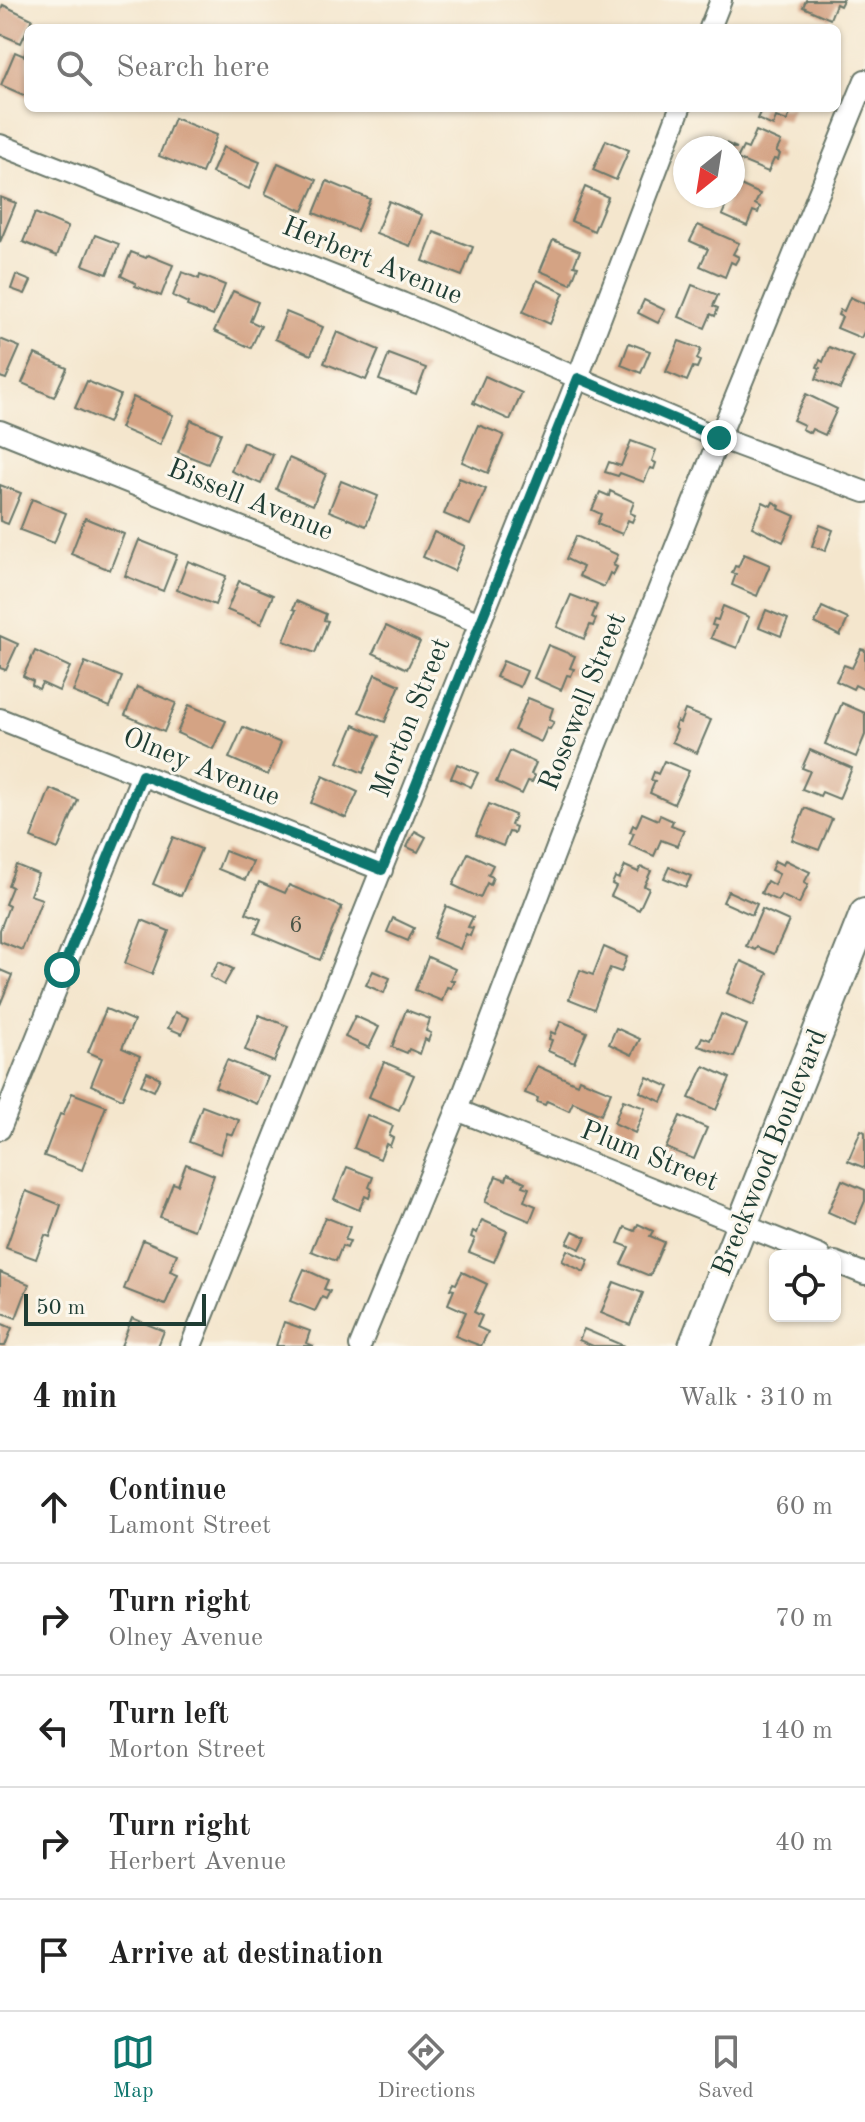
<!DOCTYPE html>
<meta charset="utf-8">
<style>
body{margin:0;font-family:"Old Standard TT",serif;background:#f6f6f6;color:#222}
.controls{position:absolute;right:24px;bottom:24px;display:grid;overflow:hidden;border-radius:12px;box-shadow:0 2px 6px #0004}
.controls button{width:72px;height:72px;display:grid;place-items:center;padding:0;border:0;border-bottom:2px solid #e0e0e0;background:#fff;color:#222;font:40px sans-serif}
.compass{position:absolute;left:673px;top:136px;width:72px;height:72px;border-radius:50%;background:#fff;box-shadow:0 2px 6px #0004;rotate:210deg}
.scale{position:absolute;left:24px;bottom:20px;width:182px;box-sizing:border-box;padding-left:8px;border:4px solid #1f3d34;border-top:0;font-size:22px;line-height:28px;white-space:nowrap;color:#1f3d34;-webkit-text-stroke:6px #fbf7ec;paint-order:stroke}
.stop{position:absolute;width:24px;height:24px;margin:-18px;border:6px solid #0f766e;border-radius:50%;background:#fff}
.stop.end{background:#0f766e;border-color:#fff;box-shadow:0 2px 8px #0008}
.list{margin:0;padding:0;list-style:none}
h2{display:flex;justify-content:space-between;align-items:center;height:104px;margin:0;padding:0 32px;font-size:34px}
h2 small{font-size:26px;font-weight:400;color:#767676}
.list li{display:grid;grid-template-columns:52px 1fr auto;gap:24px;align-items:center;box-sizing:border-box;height:112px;padding:0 32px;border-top:2px solid #e0e0e0}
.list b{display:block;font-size:30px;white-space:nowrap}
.list p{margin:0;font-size:26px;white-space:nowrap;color:#767676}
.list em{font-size:26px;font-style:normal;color:#767676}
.icon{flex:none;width:44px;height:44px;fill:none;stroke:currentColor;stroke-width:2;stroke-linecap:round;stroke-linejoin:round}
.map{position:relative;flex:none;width:865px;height:1346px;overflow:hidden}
.search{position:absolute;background:#fff;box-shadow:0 2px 6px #0004;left:24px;right:24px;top:24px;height:88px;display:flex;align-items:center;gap:20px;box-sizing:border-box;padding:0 28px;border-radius:12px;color:#767676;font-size:30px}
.sheet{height:664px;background:#fff}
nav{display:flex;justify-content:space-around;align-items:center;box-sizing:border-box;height:112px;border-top:2px solid #e0e0e0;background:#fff;font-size:22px;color:#767676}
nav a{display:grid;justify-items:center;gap:4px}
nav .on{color:#0f766e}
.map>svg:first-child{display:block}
</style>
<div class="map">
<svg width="865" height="1346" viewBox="0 0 865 1346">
<rect width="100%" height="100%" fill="#fbf7ec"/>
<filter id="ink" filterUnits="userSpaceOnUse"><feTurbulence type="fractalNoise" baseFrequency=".0125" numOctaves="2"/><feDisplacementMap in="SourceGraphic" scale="16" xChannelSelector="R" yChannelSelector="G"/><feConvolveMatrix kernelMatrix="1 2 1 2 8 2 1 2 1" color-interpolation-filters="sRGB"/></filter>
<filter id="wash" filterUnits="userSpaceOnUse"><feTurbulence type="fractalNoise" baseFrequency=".006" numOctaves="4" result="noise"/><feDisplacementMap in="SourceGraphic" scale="32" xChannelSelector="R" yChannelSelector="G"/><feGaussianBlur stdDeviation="1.8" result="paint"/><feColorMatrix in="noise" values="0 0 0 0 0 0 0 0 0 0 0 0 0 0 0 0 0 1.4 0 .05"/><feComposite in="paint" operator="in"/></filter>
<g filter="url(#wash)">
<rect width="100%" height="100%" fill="#f4e6cd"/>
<g id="blocks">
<g fill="#d4a384">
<polygon points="806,0 843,0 840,6 836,4 830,19 803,7"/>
<polygon points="3,5 32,19 21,43 0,34 0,13"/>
<polygon points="28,45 28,97 1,85 15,52 24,56"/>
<polygon points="762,108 793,108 787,121 776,117 773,126 757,119"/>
<polygon points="174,118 217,135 202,173 159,156"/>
<polygon points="756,131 781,142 776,152 780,154 778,160 774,159 768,172 737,159 743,147 748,149"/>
<polygon points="709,136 737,148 704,148"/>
<polygon points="606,140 629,150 616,180 593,170"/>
<polygon points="223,147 260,162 249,189 212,173"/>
<polygon points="278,163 317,180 303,211 265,194"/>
<polygon points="327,181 370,199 357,231 314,213"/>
<polygon points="736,183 760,194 755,204 760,207 758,213 753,211 747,226 722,215 730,196 733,196"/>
<polygon points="585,187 608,197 594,231 571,221"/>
<polygon points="0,197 16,203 0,242"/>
<polygon points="389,201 422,215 410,246 376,233"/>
<polygon points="35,213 68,227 57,256 23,242"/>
<polygon points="698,225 739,243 733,254 739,257 735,264 731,262 725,277 700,266 708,249 690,241"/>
<polygon points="434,232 473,247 462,276 423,261"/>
<polygon points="95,235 119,244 107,274 83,265"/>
<polygon points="553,240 580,251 574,265 578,266 571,284 540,271"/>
<polygon points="131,252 146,258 148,255 173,265 161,296 135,286 136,283 121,276"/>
<polygon points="182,272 199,279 200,275 225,285 213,316 187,306 188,303 173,296"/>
<polygon points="16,275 31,281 25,294 11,289"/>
<polygon points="537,280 564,293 550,324 523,312"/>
<polygon points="692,285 718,295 713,306 718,308 715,316 711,314 705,328 679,317"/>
<polygon points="233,291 258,302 250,321 261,326 251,348 214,331"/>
<polygon points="850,297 865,304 865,330 861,338 837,328 842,317 838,315 840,310 844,311"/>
<polygon points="644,300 665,310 658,323 638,313"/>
<polygon points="286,312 323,327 311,355 275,339"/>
<polygon points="337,332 379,350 366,380 324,363"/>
<polygon points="0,339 20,347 6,379 0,377"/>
<polygon points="679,341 701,349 697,359 700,361 697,368 693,367 687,381 666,372"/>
<polygon points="629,343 650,351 641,373 621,365"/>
<polygon points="829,347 854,357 840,389 816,379 820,368 817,367 820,360 823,362"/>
<polygon points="35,354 67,368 54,397 22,383"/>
<polygon points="389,354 426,368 416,394 379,380"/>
<polygon points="485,376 522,393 510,420 473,403"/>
<polygon points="87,381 120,395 108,423 75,408"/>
<polygon points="806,394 837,409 825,435 812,429 810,433 802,429 804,425 793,420"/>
<polygon points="133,397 173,415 160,445 120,428"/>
<polygon points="191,420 221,433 208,464 178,452"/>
<polygon points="478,425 504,435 488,473 462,462"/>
<polygon points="631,441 656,450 652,461 656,463 654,469 650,468 644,482 620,473 618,476 605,472 609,462 621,466"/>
<polygon points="243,442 273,455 261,484 231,471"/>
<polygon points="289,458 326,474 313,505 276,489"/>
<polygon points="459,478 486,489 470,525 444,514"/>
<polygon points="341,481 378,496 366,526 329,511"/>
<polygon points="0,485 21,493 8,524 0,521"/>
<polygon points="610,491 634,502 630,513 635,515 632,522 628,520 622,534 597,524 601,514 592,510 600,492 609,496"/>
<polygon points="32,499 66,513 54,543 20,530"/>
<polygon points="763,502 771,506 773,502 780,506 779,509 795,516 783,542 752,527"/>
<polygon points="85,518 124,534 110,570 71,554"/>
<polygon points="820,525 833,530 825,551 812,546"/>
<polygon points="434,532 465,546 454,571 423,557"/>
<polygon points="576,536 618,555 613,565 617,567 613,575 610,573 604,587 579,576 583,567 566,559"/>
<polygon points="139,540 177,555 163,591 125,576"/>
<polygon points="744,554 770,565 757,596 732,585 736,574 732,573 735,566 738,567"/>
<polygon points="188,561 226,576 215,605 177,590"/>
<polygon points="239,581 273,595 261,624 227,610"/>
<polygon points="571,595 597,605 592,617 596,619 593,626 590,625 584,639 557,627"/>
<polygon points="296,601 326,614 324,620 328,621 315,653 284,641 296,610 293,609"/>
<polygon points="723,606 749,617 737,648 711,638 716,626 712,625 714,619 718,620"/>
<polygon points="822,607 848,619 840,636 815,623"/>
<polygon points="766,610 788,619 781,636 759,627"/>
<polygon points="386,626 420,642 407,669 373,653"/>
<polygon points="0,636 18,644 6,670 0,668"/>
<polygon points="548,645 575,656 570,668 574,669 571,676 567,675 561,690 534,678"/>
<polygon points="861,649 865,650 865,690 855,685 853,689 836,681 844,665 852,668"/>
<polygon points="35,651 70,667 59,691 42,683 39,689 32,685 33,681 23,676"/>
<polygon points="503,661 527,671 520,687 496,677"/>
<polygon points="85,662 122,677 110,707 73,692"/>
<polygon points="375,674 400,685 385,722 359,712"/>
<polygon points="137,687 176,703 164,732 125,715"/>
<polygon points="528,698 553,708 549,720 554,722 550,729 547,728 541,742 514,730"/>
<polygon points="842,703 865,713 865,735 856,757 825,744"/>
<polygon points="189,705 226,721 213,749 177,733"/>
<polygon points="685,710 711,720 697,753 672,742 677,730 674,728 677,721 680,723"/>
<polygon points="354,725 379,736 363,773 338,762"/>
<polygon points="243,727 281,743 268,775 229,758"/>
<polygon points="810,750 852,768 839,799 822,792 820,796 802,789 810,771 802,768"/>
<polygon points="510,751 536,763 531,774 535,776 532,782 528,781 522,794 496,782"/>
<polygon points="664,761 689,771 674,804 650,793 655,781 651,780 654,772 658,774"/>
<polygon points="457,764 478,773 471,787 451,778"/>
<polygon points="323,776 358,792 346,818 311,803"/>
<polygon points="50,789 78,800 58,849 31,838"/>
<polygon points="489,804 515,815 511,825 516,827 514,833 509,832 503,846 476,835"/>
<polygon points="805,808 832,819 819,850 792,840"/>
<polygon points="642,813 658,820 660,815 673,821 671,825 684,830 677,846 661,840 654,856 629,845 634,833 630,832 633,825 636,827"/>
<polygon points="415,831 426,837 418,852 407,847"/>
<polygon points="173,837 201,849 181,896 153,884"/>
<polygon points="225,851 253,862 245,880 218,869"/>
<polygon points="468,853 493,865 488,875 493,877 490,885 487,883 480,898 453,885"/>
<polygon points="785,860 810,872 804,883 808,885 799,904 781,895 778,901 761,893 767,881 774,885 779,874 771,870 775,861 783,865"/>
<polygon points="16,865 38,874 30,895 42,899 22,950 0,941 0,930 9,906 5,904 12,887 8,885"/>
<polygon points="625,866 638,872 641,867 651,871 644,886 649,888 639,910 611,896 616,886 612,884 615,877 619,879"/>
<polygon points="669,867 691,876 686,887 664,878"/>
<polygon points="259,882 285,893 289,885 342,907 320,960 255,933 261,919 246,913"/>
<polygon points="728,891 757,904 752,915 723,902"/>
<polygon points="446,906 473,917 468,927 473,928 470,936 466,934 460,949 433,938"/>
<polygon points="762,909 789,921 774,954 757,947 755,950 746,946"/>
<polygon points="393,918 414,928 408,941 387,932"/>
<polygon points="142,920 169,931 152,974 125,963"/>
<polygon points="604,947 627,957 621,972 610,968 594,1009 569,999 580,970 593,975"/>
<polygon points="428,957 455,969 450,980 454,981 451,988 447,987 442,1001 415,990"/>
<polygon points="741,961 768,973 754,1005 727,993"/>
<polygon points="219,962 233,969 224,985 210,977"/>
<polygon points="0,970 12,975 0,1005"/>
<polygon points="373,971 390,978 384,993 366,985"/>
<polygon points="106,1009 134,1021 122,1048 140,1056 122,1099 91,1085 102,1058 88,1052"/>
<polygon points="406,1010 430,1019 426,1031 431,1033 428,1041 425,1039 420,1054 409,1049 407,1053 392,1047"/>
<polygon points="175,1012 189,1018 182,1034 168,1028"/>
<polygon points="721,1014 747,1025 734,1057 698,1046 702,1037 710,1040"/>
<polygon points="259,1015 288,1026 274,1062 245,1050"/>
<polygon points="355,1016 379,1027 369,1048 345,1037"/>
<polygon points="561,1021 587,1032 574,1062 548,1051 552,1040 549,1039 551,1032 555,1034"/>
<polygon points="616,1028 640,1039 632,1055 609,1044"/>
<polygon points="227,1060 268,1077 257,1104 215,1087"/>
<polygon points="384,1062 414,1075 399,1110 369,1097"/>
<polygon points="537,1066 577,1084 579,1079 611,1092 601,1115 573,1102 569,1111 547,1101 545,1105 537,1102 538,1098 525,1093"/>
<polygon points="704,1066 730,1078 716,1110 689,1098"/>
<polygon points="147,1072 160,1078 154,1091 141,1085"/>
<polygon points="647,1077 669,1087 662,1102 640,1092"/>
<polygon points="72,1093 106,1106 82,1170 44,1156 60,1114 63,1115"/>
<polygon points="623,1100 645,1108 635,1133 614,1123"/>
<polygon points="202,1106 239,1120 233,1135 227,1133 220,1154 189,1142"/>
<polygon points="367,1115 393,1126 389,1136 393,1138 390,1146 386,1144 380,1159 354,1148"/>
<polygon points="680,1116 707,1128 694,1159 666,1148"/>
<polygon points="861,1130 865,1132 865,1168 848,1161"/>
<polygon points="186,1164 214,1175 194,1230 160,1217 173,1183 178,1185"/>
<polygon points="347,1167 373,1177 369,1187 372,1189 369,1198 365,1196 359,1210 334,1199"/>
<polygon points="508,1174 525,1182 523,1186 529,1188 524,1201 536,1206 530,1221 485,1202 496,1176 506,1180"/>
<polygon points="842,1180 865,1190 865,1201 855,1224 828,1212"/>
<polygon points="26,1191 61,1205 50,1237 45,1235 36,1259 6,1248"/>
<polygon points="325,1217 350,1227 345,1240 350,1241 347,1248 342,1246 336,1261 311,1251"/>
<polygon points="482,1220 507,1231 494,1262 469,1252 475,1239 471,1237 473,1231 477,1233"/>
<polygon points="638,1224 653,1231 650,1236 664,1242 650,1276 621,1264 629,1247 618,1243 625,1227 635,1231"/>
<polygon points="573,1231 586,1237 580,1249 567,1243"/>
<polygon points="143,1240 177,1254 170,1271 178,1274 165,1305 124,1289"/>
<polygon points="567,1250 589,1260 584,1272 562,1261"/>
<polygon points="304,1269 328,1280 324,1289 330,1291 326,1299 322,1297 315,1311 290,1301"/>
<polygon points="0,1272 29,1284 16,1318 0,1312"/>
<polygon points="462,1272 487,1284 474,1312 482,1316 477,1327 488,1332 481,1346 455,1336 466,1312 448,1304 454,1290 450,1289 453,1283 456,1284"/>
<polygon points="614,1282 643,1293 630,1325 601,1313"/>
<polygon points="132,1318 164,1331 158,1346 121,1346"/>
<polygon points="284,1322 310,1331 306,1343 314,1346 276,1346"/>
<polygon points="0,1323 12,1328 5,1346 0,1346"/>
<polygon points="584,1329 624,1346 593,1346 579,1340"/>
</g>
</g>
</g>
<g filter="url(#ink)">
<use href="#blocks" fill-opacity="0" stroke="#6a786a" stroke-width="2"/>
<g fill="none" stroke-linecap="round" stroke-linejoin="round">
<g stroke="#6a786a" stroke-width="24">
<g id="minor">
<polyline points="710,28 721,0"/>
<polyline points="0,145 402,303 719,438 865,492"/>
<polyline points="0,431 480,623"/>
<polyline points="0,719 382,870"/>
<polyline points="457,1110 820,1256"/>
<polyline points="0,1129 142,775"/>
<polyline points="835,1262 865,1274"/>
<polyline points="191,1346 575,385 680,108"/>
<polyline points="360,1346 457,1110 585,774 719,438 865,80"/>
</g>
</g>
<g stroke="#6a786a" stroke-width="34">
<polyline id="secondary" points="694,1346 865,914"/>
</g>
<use href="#minor" stroke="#fff" stroke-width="20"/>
<use href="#secondary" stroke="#fff" stroke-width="30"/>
</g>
</g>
<g fill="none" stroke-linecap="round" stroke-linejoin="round" filter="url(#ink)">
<polyline stroke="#0f766e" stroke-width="10" points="62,970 142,775 382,870 578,378 719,438"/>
</g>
<g text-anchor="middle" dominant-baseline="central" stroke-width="6" stroke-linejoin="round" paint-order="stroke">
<g font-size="24" fill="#4c5648">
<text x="296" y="926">6</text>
</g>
<g font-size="28" fill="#1f3d34" stroke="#fbf7ec">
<text transform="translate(372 262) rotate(22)">Herbert Avenue</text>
<text transform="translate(250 501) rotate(22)">Bissell Avenue</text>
<text transform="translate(584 702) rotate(-68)">Rosewell Street</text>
<text transform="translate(412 718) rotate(-68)">Morton Street</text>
<text transform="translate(201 768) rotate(22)">Olney Avenue</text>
<text transform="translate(771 1153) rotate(-68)">Breckwood Boulevard</text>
<text transform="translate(649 1157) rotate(22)">Plum Street</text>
</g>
</g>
</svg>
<div class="controls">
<button><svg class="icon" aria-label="locate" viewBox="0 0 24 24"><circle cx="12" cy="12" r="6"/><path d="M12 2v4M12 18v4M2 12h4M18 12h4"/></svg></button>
</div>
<svg class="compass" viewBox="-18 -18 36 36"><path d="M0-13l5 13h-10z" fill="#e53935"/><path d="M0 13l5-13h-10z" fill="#767676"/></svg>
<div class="scale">50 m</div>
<div class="stop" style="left:62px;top:970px"></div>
<div class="stop end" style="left:719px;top:438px"></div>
<div class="search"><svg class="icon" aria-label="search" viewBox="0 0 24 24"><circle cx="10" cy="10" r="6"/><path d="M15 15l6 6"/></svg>Search here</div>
</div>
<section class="sheet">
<h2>4 min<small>Walk · 310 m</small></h2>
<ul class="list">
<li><svg class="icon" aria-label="ahead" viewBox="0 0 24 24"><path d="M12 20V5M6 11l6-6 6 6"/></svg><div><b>Continue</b><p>Lamont Street</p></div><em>60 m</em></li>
<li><svg class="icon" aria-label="right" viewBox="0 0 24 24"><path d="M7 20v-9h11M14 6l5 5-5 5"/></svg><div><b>Turn right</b><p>Olney Avenue</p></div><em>70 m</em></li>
<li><svg class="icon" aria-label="left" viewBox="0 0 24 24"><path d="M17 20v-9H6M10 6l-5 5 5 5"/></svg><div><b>Turn left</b><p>Morton Street</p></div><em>140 m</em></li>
<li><svg class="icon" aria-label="right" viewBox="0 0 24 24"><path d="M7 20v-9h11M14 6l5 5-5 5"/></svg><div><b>Turn right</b><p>Herbert Avenue</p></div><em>40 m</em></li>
<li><svg class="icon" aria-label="arrive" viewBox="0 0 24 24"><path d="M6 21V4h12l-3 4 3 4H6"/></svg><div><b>Arrive at destination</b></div></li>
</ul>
</section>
<nav>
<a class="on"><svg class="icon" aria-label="map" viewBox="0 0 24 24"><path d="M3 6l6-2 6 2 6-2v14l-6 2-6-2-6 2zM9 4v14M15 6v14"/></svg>Map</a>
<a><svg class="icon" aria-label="directions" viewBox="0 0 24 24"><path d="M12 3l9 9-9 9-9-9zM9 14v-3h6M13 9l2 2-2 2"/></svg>Directions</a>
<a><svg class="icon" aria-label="saved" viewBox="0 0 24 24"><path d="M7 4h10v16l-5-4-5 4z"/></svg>Saved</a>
</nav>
